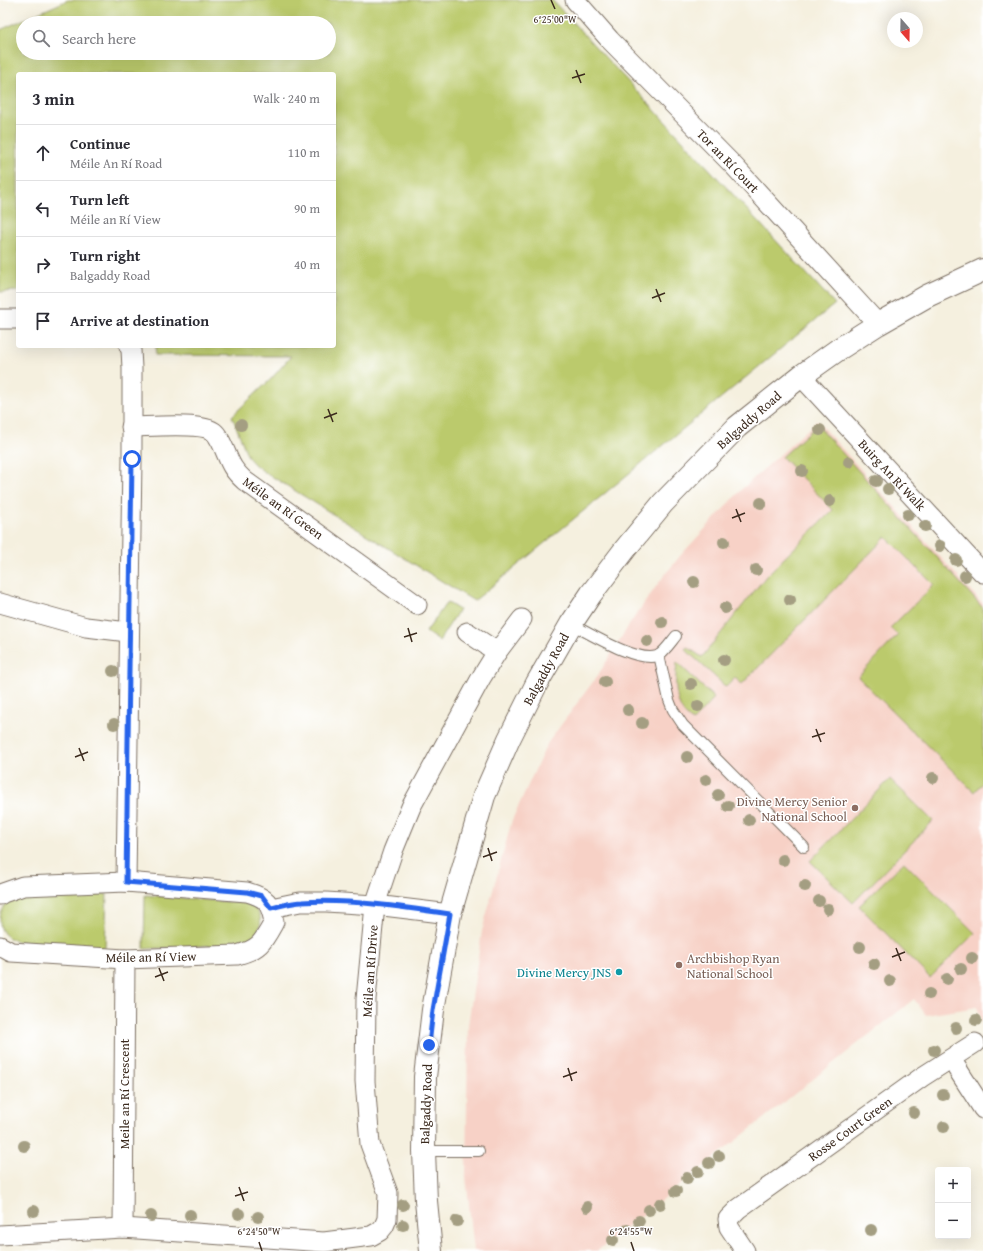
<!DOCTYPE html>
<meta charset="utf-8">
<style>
body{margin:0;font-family:"Gentium Book Plus",serif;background:#f2f2f3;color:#2b2b33}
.controls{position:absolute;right:12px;bottom:12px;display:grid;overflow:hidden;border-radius:4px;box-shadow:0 4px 16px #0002}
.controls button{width:36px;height:36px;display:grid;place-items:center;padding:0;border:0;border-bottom:1px solid #e1e1e2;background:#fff;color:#2b2b33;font:20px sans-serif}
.compass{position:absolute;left:887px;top:12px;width:36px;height:36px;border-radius:50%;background:#fff;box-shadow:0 4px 16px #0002;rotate:160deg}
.stop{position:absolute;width:12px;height:12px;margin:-9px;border:3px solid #2563eb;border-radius:50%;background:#fff}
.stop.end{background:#2563eb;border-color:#fff;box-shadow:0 1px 4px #0008}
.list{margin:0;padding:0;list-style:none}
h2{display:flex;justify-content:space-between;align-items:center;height:52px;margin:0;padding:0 16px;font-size:17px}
h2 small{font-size:13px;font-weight:400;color:#7c7c81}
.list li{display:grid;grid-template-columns:26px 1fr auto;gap:12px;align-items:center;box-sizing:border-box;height:56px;padding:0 16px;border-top:1px solid #e1e1e2}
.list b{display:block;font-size:15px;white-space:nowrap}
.list p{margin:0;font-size:13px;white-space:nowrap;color:#7c7c81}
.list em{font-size:13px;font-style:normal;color:#7c7c81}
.icon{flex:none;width:22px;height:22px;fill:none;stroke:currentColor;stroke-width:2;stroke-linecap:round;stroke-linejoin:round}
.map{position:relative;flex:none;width:983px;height:1251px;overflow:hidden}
.search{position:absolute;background:#fff;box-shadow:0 4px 16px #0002;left:16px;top:16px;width:320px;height:44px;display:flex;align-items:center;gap:10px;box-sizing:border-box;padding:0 14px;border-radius:22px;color:#7c7c81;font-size:15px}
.panel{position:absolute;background:#fff;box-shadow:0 4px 16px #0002;left:16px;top:72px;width:320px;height:276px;border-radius:4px}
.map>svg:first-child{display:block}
</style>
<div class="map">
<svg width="983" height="1251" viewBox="0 0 983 1251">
<rect width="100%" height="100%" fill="#fff"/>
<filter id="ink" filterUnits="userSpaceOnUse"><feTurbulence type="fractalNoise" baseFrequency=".025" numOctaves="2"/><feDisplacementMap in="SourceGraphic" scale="8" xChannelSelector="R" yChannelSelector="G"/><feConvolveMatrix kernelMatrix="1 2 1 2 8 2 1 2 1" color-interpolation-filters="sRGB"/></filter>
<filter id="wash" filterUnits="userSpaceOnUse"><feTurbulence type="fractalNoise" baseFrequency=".012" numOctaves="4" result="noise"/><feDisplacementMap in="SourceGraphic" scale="16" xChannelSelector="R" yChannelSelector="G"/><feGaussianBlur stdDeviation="0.9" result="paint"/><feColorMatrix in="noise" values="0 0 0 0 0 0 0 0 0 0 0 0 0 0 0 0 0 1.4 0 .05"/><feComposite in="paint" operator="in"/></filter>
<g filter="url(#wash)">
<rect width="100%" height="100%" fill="#f5f0df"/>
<polygon fill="#f7d1c6" points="817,421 983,604 983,1024 977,1007 926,1015 914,999 597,1251 474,1251 466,1177 468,1025 482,931 512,820 547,744 598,675 631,622 660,581 680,556 743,488"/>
<g fill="#bbca6c" stroke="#7b7a45" fill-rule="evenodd">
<path d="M68,0H552L835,304L474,601L263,471L254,464L248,457L232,416L271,379L291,356L155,355L156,346H334V74H18V291L0,292V30ZM23,23H329V53H23Z"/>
<polygon points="817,425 983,608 983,782 974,792 858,677 898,635 890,628 934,585 886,537 742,684 735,678 726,687 685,649 687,647 702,657 767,575 833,510 782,457"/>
<polygon points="447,602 459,610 439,641 426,632"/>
<path d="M677,662L714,698L693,721C673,710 675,681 677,662Z"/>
<polygon points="890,779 933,821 853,903 810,861"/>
<polygon points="904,862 975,933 930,978 859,906"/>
<path d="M72,894H107L105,948L15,941C5,936 0,932 0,920C0,912 5,904 12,900C23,894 58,895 72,894Z"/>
<path d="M145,895L244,903C247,904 250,905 253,907C265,915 262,931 250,939C247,941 242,942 238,944L144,949Z"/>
</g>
</g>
<g filter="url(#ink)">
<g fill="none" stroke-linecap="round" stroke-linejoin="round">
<g stroke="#7c6f62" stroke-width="12">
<g id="service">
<path d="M571,624C589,633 637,663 657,656C664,653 671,642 676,636"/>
<polyline points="659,655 669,700 673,710 683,725 804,847"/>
<polyline points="424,1151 479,1151"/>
</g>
</g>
<g stroke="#7c6f62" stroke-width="21">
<g id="minor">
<polyline points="575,0 610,40 734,166 878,324"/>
<polyline points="0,319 18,319"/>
<polyline points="801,376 983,573"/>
<path d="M131,427C148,427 203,422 214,432C217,434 219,439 221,442C230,460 229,467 245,481L417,605"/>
<polyline points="0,603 86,627 128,632"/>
<polyline points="467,632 497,652"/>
<polyline points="126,882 132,459 132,368 131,350 129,346"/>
<path d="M0,895L3,893L23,886L126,882L247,892C267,898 270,902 274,922C263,942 260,949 237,955L125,959L11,952L0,946"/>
<polyline points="271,908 300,902 326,902 375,905 450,914"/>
<polyline points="951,1059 983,1109"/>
<polyline points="123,1228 125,959"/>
<polyline points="0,1235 123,1228 324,1242 371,1236 380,1231 384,1226 387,1219 388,1193 370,1144 365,1081 366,999 375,905 393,851 411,807 481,678 497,652 522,619"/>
<polyline points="745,1251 729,1227 728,1219 738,1209 922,1077 975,1043"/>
</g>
</g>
<g stroke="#7c6f62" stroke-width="24">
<polyline id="tertiary" points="431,1251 426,1201 424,1151 425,1077 433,1010 450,914 484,796 509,739 537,683 571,624 591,594 626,548 663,503 737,427 801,376 839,349 878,324 927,296 983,270"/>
</g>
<use href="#service" stroke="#fff" stroke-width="10"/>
<use href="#minor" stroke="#fff" stroke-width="19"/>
<use href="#tertiary" stroke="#fff" stroke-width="22"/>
</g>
<g fill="#a49e82">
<circle cx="241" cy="425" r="6"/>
<circle cx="820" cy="430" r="6"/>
<circle cx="849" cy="462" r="6"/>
<circle cx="802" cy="471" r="6"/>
<circle cx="876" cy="481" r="6"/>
<circle cx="888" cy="489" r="6"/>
<circle cx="830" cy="501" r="6"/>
<circle cx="761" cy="503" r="6"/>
<circle cx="908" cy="515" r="6"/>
<circle cx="925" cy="526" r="6"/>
<circle cx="724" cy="542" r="6"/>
<circle cx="940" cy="546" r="6"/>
<circle cx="956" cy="560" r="6"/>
<circle cx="756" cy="570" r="6"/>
<circle cx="965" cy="576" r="6"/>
<circle cx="694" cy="582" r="6"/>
<circle cx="790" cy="600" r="6"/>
<circle cx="725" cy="608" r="6"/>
<circle cx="662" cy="622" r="6"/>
<circle cx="647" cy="641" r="6"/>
<circle cx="724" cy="660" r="6"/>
<circle cx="113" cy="671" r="6"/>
<circle cx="605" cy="682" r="6"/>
<circle cx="691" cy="684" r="6"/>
<circle cx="698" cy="706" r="6"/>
<circle cx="628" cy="710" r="6"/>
<circle cx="642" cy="723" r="6"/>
<circle cx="114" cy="724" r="6"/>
<circle cx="687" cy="757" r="6"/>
<circle cx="933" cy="778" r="6"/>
<circle cx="706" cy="780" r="6"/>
<circle cx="718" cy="795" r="6"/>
<circle cx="728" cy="806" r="6"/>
<circle cx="749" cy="820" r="6"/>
<circle cx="783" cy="860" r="6"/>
<circle cx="805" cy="886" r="6"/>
<circle cx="819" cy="901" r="6"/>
<circle cx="828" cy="909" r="6"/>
<circle cx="860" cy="947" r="6"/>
<circle cx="972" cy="958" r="6"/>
<circle cx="874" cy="964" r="6"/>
<circle cx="961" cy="969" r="6"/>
<circle cx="947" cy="979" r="6"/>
<circle cx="890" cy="981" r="6"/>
<circle cx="929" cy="994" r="6"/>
<circle cx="976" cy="1020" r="6"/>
<circle cx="956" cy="1028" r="6"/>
<circle cx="934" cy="1050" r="6"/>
<circle cx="943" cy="1095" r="6"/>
<circle cx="914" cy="1113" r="6"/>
<circle cx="944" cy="1127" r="6"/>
<circle cx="24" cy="1146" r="6"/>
<circle cx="719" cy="1156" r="6"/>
<circle cx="709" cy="1163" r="6"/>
<circle cx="698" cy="1172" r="6"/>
<circle cx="687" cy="1178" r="6"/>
<circle cx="676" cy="1191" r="6"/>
<circle cx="660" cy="1204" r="6"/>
<circle cx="403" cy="1205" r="6"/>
<circle cx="587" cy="1207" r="6"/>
<circle cx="649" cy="1210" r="6"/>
<circle cx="34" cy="1211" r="6"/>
<circle cx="239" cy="1214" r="6"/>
<circle cx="190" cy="1215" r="6"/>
<circle cx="151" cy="1216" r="6"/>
<circle cx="258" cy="1217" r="6"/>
<circle cx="457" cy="1221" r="6"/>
<circle cx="639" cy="1221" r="6"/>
<circle cx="403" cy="1225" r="6"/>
<circle cx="627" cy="1230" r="6"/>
<circle cx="871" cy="1230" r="6"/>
<circle cx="613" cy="1240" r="6"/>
</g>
</g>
<g fill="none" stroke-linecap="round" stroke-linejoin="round" filter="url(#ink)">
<path stroke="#2563eb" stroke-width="5" d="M132,459L126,882L247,892L262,896L271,908C281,906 292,902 302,902C349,899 403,907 450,914L433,1010L429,1045"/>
</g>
<path fill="none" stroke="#3b2a1e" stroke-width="1.5" d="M551,0L555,9M576,70L581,83M572,78L585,74M656,289L661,302M652,298L665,293M328,409L333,422M324,418L337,413M736,509L741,522M732,518L745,513M408,628L412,642M404,637L417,633M816,729L821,742M812,737L825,733M79,748L84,761M75,757L88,752M488,848L492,861M483,857L497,852M896,948L901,961M892,957L905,952M159,968L164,981M155,977L168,972M568,1068L572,1081M563,1077L577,1072M239,1187L244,1201M235,1196L248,1192M259,1242L262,1251M631,1242L634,1251"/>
<g fill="#8d6e63" stroke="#fff" stroke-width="1.5">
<circle cx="855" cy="808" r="4"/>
<circle cx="679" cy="965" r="4"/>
</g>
<circle fill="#0f9aa8" stroke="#fff" stroke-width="1.5" cx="619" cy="972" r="4"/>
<g text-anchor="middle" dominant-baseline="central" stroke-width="3" stroke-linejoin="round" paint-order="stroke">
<g font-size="13" fill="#3b2a1e" stroke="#fff">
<text transform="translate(728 161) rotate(46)">Tor an Rí Court</text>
<text transform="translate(749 420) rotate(-41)">Balgaddy Road</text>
<text transform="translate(892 475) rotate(47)">Buirg An Rí Walk</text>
<text transform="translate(283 508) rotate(36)">Méile an Rí Green</text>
<text transform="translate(546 669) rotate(-61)">Balgaddy Road</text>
<text transform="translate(151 957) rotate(-1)">Méile an Rí View</text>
<text transform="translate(370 971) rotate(-86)">Méile an Rí Drive</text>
<text transform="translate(124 1094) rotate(-90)">Meile an Rí Crescent</text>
<text transform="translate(426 1104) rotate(-88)">Balgaddy Road</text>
<text transform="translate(850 1129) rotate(-36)">Rosse Court Green</text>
</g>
<g font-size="13" fill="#785e54" stroke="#fff" text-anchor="end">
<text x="847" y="801">Divine Mercy Senior<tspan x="847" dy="15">National School</tspan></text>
<text x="687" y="958" text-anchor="start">Archbishop Ryan<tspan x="687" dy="15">National School</tspan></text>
</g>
<g font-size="13" fill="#0d838f" stroke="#fff" text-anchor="end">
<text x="611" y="972">Divine Mercy JNS</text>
</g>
</g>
<g font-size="10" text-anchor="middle" fill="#3b2a1e" stroke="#fff" stroke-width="3" stroke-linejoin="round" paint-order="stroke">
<text x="555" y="23">6°25'00"W</text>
<text x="259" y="1235">6°24'50"W</text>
<text x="631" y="1235">6°24'55"W</text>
</g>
</svg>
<div class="controls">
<button>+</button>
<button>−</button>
</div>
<svg class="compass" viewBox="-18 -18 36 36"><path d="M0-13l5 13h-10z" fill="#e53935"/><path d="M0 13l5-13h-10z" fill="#7c7c81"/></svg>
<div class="stop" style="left:132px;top:459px"></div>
<div class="stop end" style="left:429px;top:1045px"></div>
<div class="search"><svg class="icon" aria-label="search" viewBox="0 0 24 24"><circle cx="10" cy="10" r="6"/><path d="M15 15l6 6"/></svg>Search here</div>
<section class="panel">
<h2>3 min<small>Walk · 240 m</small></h2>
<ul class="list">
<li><svg class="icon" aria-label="ahead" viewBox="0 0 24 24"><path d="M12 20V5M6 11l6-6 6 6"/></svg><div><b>Continue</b><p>Méile An Rí Road</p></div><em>110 m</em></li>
<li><svg class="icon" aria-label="left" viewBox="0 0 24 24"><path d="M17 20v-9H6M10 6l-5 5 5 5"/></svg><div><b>Turn left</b><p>Méile an Rí View</p></div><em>90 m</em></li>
<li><svg class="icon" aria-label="right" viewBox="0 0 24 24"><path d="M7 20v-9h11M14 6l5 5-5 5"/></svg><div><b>Turn right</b><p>Balgaddy Road</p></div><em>40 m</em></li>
<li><svg class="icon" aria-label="arrive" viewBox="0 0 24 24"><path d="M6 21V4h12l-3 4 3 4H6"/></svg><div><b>Arrive at destination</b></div></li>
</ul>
</section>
</div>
